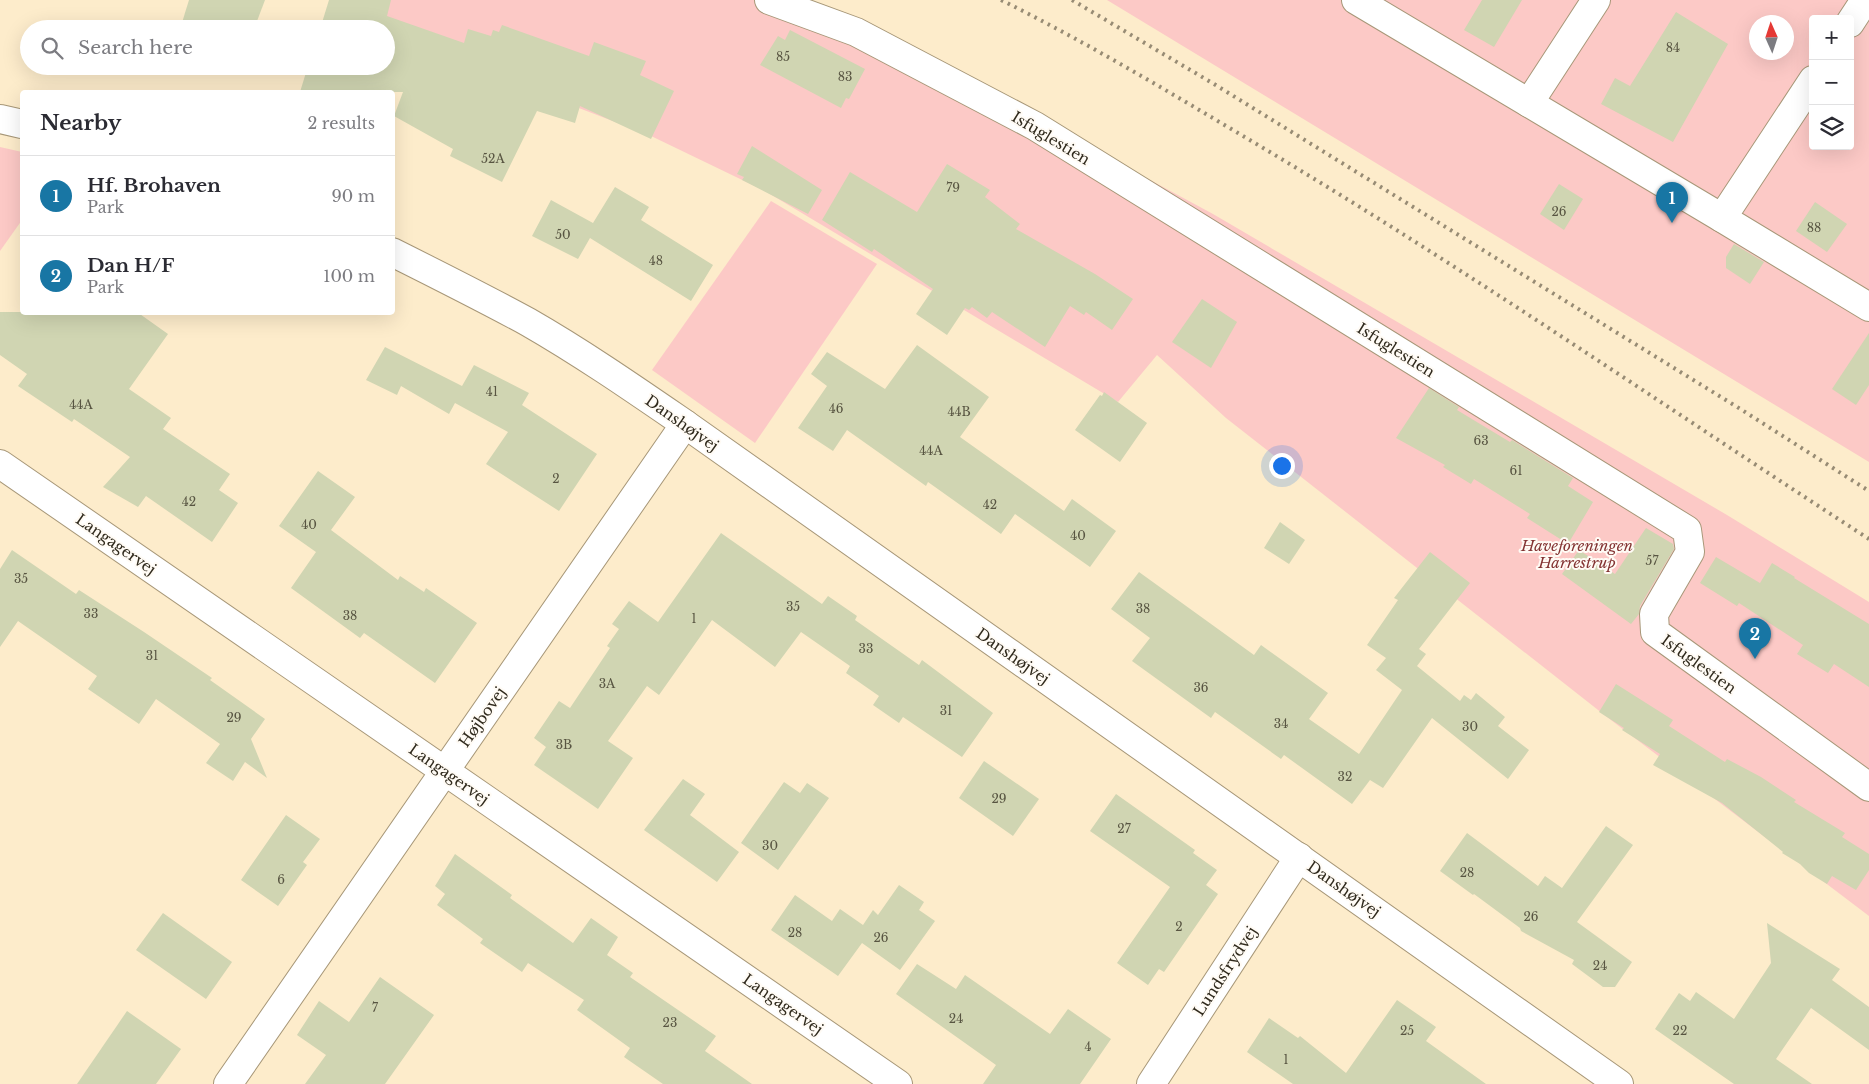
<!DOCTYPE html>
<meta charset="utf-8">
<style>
body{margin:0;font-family:"Libre Baskerville",serif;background:#f7f7f7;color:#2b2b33}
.controls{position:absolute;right:15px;top:15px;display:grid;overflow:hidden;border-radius:5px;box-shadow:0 5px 20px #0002}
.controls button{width:45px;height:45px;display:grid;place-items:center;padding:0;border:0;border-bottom:1px solid #e1e1e2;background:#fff;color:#2b2b33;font:25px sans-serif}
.compass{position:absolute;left:1749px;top:15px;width:45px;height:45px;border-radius:50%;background:#fff;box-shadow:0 5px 20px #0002;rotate:357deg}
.you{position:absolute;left:1281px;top:465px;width:18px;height:18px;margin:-12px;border:4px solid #fff;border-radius:50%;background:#1a73e8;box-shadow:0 0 0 8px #1a73e833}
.badge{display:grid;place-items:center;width:32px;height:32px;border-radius:50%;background:#1876a4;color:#fff;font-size:16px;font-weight:700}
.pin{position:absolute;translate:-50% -41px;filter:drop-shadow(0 1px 2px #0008)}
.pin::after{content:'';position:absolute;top:26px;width:18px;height:15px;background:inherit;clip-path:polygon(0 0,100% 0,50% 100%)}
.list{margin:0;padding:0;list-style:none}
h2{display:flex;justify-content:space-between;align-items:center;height:65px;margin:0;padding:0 20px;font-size:21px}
h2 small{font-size:16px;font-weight:400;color:#7c7c81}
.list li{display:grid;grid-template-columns:32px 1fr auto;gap:15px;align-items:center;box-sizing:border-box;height:80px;padding:0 20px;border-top:1px solid #e1e1e2}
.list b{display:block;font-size:19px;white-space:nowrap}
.list p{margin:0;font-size:16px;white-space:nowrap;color:#7c7c81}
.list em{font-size:16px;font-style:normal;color:#7c7c81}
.icon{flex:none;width:28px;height:28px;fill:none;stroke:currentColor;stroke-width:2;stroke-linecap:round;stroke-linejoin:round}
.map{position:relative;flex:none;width:1869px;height:1084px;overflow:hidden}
.search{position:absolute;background:#fff;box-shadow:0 5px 20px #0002;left:20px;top:20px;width:375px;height:55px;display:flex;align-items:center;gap:12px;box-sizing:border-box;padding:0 18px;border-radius:28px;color:#7c7c81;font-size:19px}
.panel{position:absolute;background:#fff;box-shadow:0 5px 20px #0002;left:20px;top:90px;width:375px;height:225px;border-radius:5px}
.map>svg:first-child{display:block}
</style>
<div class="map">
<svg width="1869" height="1084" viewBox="0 0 1869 1084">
<rect width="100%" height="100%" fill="#fdeccb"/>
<g fill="#fcc9c6" fill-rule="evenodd">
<polygon points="355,0 791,0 1026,113 1213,214 1727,515 1869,602 1869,916 1607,717 1226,418 1157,355 1118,402 765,191 649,135 386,34 386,29"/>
<path d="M1107,0H1869V462ZM1813,19H1850V146H1813ZM1756,22H1786V52H1756Z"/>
<polygon points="0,147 22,152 22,220 0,251"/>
<polygon points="771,201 877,264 755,443 652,370"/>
</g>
<g fill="#d0d5b2">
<polygon points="189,0 265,0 254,29 180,29"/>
<polygon points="329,0 391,0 387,16 464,43 468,29 491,36 493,30 499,32 502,25 589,56 594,42 646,61 640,75 674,91 651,139 580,106 575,123 537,111 502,182 450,156 453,149 394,116 403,92 300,92 308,66 386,66 386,29 320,29"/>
<polygon points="1482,0 1522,0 1494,47 1464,30"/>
<polygon points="1676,12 1728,44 1673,142 1601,104 1615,78 1630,86"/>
<polygon points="790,30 865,69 849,99 846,98 841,108 760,65 778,36 785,40"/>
<polygon points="752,146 822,190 808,214 742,180 744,177 737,174"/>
<polygon points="947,164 990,190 985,197 1020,224 1016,229 1095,274 1133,299 1112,330 1086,312 1084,315 1070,306 1045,347 992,312 987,318 972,307 969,310 965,308 947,335 916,314 933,289 874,249 872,252 822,220 850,172 917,212"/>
<polygon points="1559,184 1583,199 1564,230 1540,214"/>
<polygon points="615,187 649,207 641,220 713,265 691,301 590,238 578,259 532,236 551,200 593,223"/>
<polygon points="1815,202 1847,224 1827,252 1796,231"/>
<polygon points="1734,244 1764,262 1750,284 1726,268 1726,257"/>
<polygon points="1202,299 1237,322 1211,368 1172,342"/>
<polygon points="0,312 137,312 168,334 129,389 171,418 163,429 230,474 219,490 238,503 212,542 146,496 138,507 103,487 130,457 74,419 72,422 18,386 27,374 0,355"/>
<polygon points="1869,333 1869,385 1856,405 1832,389"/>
<polygon points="917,345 989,397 960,437 1064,511 1072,499 1116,531 1090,567 1015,514 1001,534 928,482 926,486 847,430 833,451 798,428 827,386 811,374 827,352 885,389"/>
<polygon points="385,347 462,386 474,365 529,393 522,405 597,454 559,511 486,464 508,432 455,403 449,414 401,386 397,395 366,380"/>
<polygon points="1429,388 1459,407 1457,410 1510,442 1512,440 1573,478 1568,486 1593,502 1568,544 1527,518 1530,514 1474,479 1471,484 1443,467 1445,465 1396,438"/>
<polygon points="1104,392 1147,423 1120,462 1075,430 1100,395 1102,396"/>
<polygon points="318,471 355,497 331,530 398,580 400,576 424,592 426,588 477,623 435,683 364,633 360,638 291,588 316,552 279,526"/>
<polygon points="1280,522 1305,540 1289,564 1264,548"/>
<polygon points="1646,528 1673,544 1674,549 1640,606 1639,614 1631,624 1562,574 1579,550 1615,574"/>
<polygon points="721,533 822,604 828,596 857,616 855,620 919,665 922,660 993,713 962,757 903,717 899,723 873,705 879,696 846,673 850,666 801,632 775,667 712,620 659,695 647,686 608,741 633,758 598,809 534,765 546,747 534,738 559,701 570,708 610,648 607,646 619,629 612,624 629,601 658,622"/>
<polygon points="12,550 76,594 79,590 144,632 212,678 210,680 265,719 251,739 267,778 245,762 233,781 206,763 220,744 156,699 139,724 88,689 97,676 18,621 0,647 0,569"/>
<polygon points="1430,552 1470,583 1419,649 1426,654 1417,666 1460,701 1464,695 1471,700 1476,693 1505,717 1498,726 1529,750 1508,779 1432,718 1383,788 1370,780 1352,804 1284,755 1281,759 1215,712 1211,718 1132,661 1150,638 1111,609 1139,572 1254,655 1261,645 1328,693 1309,719 1359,754 1402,690 1376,670 1386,658 1367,645 1398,600 1394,598"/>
<polygon points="1716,557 1760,583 1772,563 1795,577 1794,578 1869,624 1869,687 1834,664 1828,673 1797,654 1803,645 1739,603 1737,606 1700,583"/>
<polygon points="1616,684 1673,720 1669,726 1725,762 1727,759 1761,777 1796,800 1794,802 1845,833 1842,837 1869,854 1869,870 1856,890 1832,876 1827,884 1809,873 1800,864 1782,853 1783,852 1722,803 1653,765 1660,754 1622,730 1624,728 1599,712"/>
<polygon points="984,761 1039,799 1013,836 959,798"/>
<polygon points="683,779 705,794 690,815 739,852 717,882 644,830"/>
<polygon points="784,782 800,793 807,783 829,798 778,870 741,843"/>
<polygon points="1116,794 1195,850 1193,853 1217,870 1206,885 1218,894 1164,972 1159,969 1148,985 1117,963 1170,887 1090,831"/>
<polygon points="286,815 320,839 303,862 307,865 278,906 241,880"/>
<polygon points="1606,826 1633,845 1577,922 1632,962 1615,987 1603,987 1572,964 1574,960 1521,931 1520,928 1474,894 1473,895 1440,871 1467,833 1538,886 1545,876 1562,888"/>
<polygon points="455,854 512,895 510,898 573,943 591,918 618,937 607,955 633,973 630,977 716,1036 705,1051 752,1084 663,1084 624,1057 630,1048 577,1010 584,1000 528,963 522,972 480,943 483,939 437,905 445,894 435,886"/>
<polygon points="899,885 924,902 919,910 935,921 900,970 862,943 838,976 771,930 795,895 832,921 840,909 863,925 873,910 878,915"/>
<polygon points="163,913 232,962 206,999 136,950"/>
<polygon points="1767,923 1840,969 1832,980 1869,1007 1869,1050 1811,1008 1776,1059 1812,1084 1734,1084 1655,1029 1679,993 1690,1001 1696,992 1734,1019 1771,963"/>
<polygon points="917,964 956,989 965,975 1050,1034 1068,1009 1111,1039 1080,1084 983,1084 996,1065 896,994"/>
<polygon points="380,977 434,1015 385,1084 305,1084 326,1055 297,1035 319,1001 349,1022"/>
<polygon points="1397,1000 1436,1027 1426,1041 1486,1084 1293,1084 1247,1052 1269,1018 1298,1038 1300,1036 1346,1073"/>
<polygon points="127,1011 181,1049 156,1084 77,1084"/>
</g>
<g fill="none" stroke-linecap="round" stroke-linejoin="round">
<g stroke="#a79778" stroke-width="30">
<g id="minor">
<polyline points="769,0 856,32 1035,126 1687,530 1690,552 1654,614 1655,632 1869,787"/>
<polyline points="1356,0 1722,218 1869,307"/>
<polyline points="1850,23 1865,0"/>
<polyline points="1529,103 1596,0"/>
<polyline points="0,119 22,124"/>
<polyline points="1722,218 1813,80"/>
<path d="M392,252C438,275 484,298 528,322C582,353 634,389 685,424L1619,1084"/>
<polyline points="0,464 898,1084"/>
<polyline points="228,1084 685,424"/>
<polyline points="1151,1084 1299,857"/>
</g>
</g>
<use href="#minor" stroke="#fff" stroke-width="28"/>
<g stroke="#978b74" stroke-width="4" stroke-dasharray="2.5 5" stroke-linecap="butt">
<path d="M1001,0C1084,41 1164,89 1243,136C1456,262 1661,404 1869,539"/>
<polyline points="1072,0 1214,84 1742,410 1869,491"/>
</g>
</g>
<g text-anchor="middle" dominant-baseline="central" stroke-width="4" stroke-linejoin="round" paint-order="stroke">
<g font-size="12" fill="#585542">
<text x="1673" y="47">84</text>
<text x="783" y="56">85</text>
<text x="845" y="76">83</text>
<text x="493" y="158">52A</text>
<text x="953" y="187">79</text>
<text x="1559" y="211">26</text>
<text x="1814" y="227">88</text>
<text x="563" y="234">50</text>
<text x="656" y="260">48</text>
<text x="492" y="391">41</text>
<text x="81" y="404">44A</text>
<text x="836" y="408">46</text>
<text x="959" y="411">44B</text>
<text x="1481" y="440">63</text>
<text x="931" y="450">44A</text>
<text x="1516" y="470">61</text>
<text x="556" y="478">2</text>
<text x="189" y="501">42</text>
<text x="990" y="504">42</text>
<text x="309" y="524">40</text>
<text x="1078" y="535">40</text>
<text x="1652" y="560">57</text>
<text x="21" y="578">35</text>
<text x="793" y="606">35</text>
<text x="1143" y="608">38</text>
<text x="91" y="613">33</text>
<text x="350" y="615">38</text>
<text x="694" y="618">1</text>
<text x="866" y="648">33</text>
<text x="152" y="655">31</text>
<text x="607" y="683">3A</text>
<text x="1201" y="687">36</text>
<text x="946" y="710">31</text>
<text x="234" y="717">29</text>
<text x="1281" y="723">34</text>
<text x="1470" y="726">30</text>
<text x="564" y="744">3B</text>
<text x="1345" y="776">32</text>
<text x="999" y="798">29</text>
<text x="1124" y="828">27</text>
<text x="770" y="845">30</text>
<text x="1467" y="872">28</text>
<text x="281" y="879">6</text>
<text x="1531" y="916">26</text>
<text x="1179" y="926">2</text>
<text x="795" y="932">28</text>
<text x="881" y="937">26</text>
<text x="1600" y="965">24</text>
<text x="375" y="1007">7</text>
<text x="956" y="1018">24</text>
<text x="670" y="1022">23</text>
<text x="1407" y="1030">25</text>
<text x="1680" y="1030">22</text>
<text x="1088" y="1046">4</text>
<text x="1286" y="1059">1</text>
</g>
<g font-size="15" fill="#302a1d" stroke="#fffbf5">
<text transform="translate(1051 138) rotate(31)">Isfuglestien</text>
<text transform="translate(1396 350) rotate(32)">Isfuglestien</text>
<text transform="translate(682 423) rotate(35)">Danshøjvej</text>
<text transform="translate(116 544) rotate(35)">Langagervej</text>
<text transform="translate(1013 656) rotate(35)">Danshøjvej</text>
<text transform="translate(1699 664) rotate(36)">Isfuglestien</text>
<text transform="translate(482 717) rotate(-55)">Højbovej</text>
<text transform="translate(449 774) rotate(35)">Langagervej</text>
<text transform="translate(1344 889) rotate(35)">Danshøjvej</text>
<text transform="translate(1225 971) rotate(-57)">Lundsfrydvej</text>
<text transform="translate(783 1004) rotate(35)">Langagervej</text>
</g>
<g font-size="15" font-style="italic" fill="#843433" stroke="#fffbf5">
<text x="1577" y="545">Haveforeningen<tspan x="1577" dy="17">Harrestrup</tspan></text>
</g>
</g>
</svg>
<div class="controls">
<button>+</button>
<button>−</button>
<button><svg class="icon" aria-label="layers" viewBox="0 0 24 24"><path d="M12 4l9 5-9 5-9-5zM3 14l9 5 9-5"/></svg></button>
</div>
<svg class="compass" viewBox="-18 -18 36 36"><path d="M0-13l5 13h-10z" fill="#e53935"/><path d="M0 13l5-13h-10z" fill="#7c7c81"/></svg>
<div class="you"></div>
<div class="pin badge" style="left:1672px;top:223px">1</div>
<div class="pin badge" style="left:1755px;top:659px">2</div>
<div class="search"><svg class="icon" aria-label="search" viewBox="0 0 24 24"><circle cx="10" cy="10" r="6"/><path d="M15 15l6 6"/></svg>Search here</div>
<section class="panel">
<h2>Nearby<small>2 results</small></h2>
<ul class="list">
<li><span class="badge">1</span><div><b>Hf. Brohaven</b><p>Park</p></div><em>90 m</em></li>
<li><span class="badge">2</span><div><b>Dan H/F</b><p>Park</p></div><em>100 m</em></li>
</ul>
</section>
</div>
